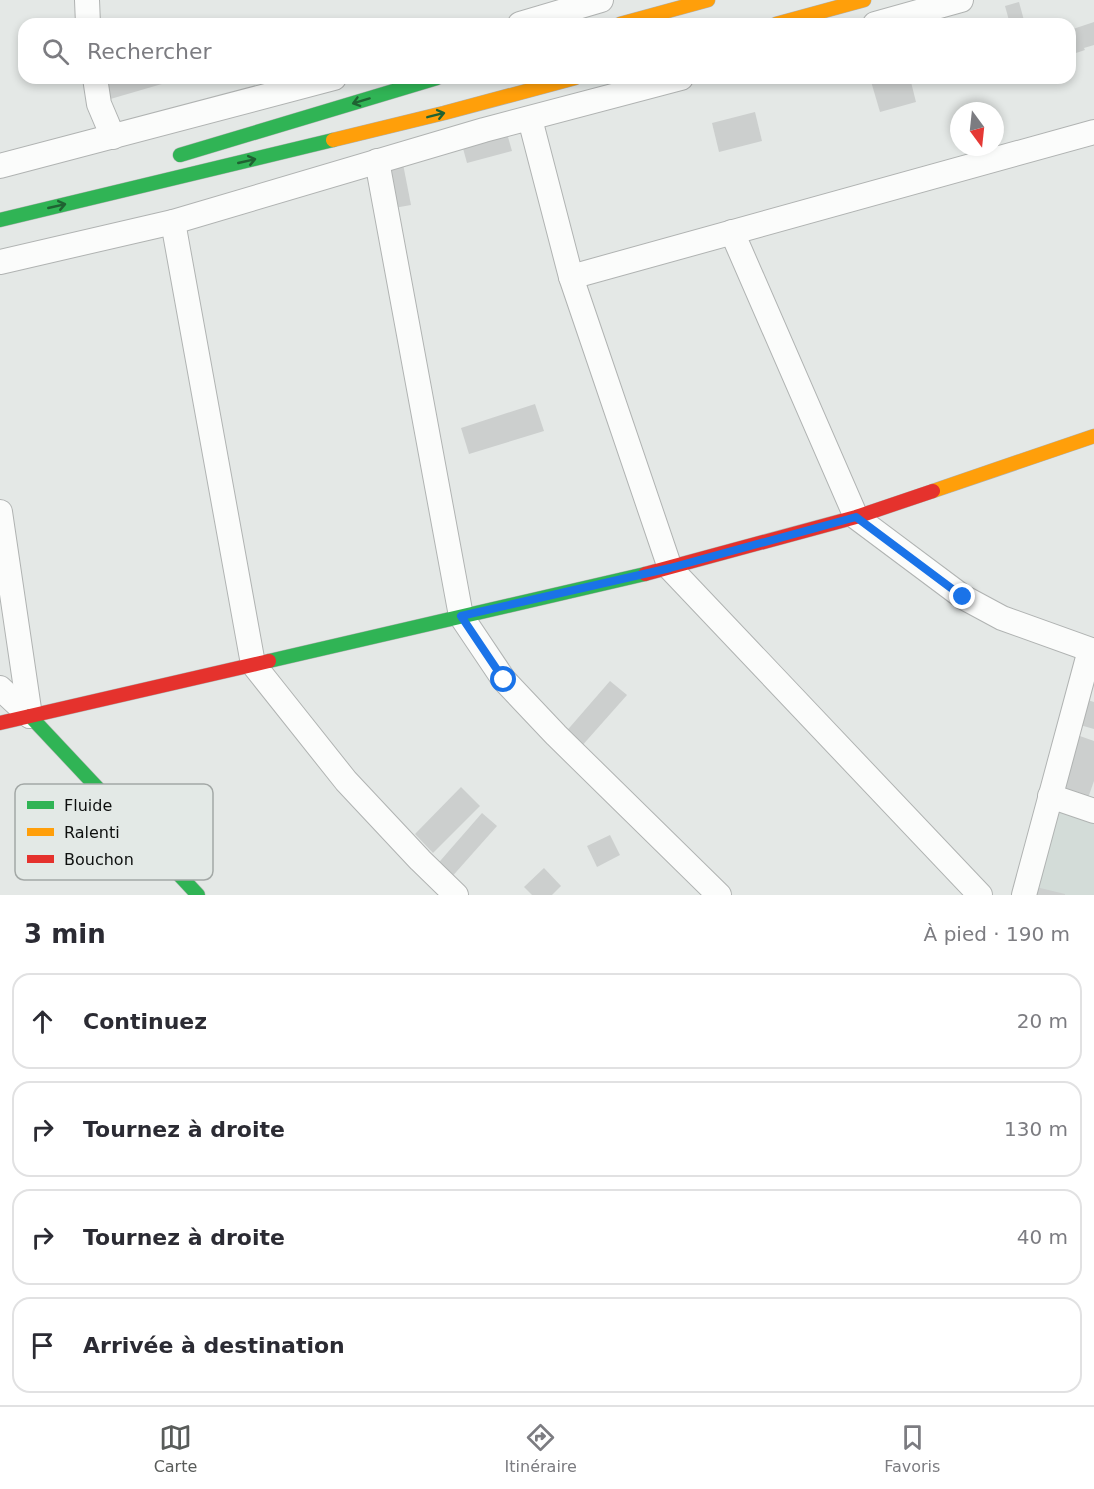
<!DOCTYPE html>
<html lang="fr">
<meta charset="utf-8">
<style>
body{margin:0;font-family:"DejaVu Sans",sans-serif;background:#f2f2f3;color:#2b2b33}
.compass{position:absolute;left:950px;top:102px;width:54px;height:54px;border-radius:50%;background:#fff;box-shadow:0 3px 9px #0003;rotate:165deg}
.stop{position:absolute;width:18px;height:18px;margin:-14px;border:4px solid #1a73e8;border-radius:50%;background:#fff}
.stop.end{background:#1a73e8;border-color:#fff;box-shadow:0 2px 6px #0008}
.list{margin:0;padding:0;list-style:none}
h2{display:flex;justify-content:space-between;align-items:center;height:78px;margin:0;padding:0 24px;font-size:26px}
h2 small{font-size:20px;font-weight:400;color:#7c7c81}
.list li{display:grid;grid-template-columns:39px 1fr auto;gap:18px;align-items:center;box-sizing:border-box;height:96px;margin:0 12px 12px;padding:0 12px;border:2px solid #e1e1e2;border-radius:18px}
.list b{display:block;font-size:22px;white-space:nowrap}
.list em{font-size:20px;font-style:normal;color:#7c7c81}
.icon{flex:none;width:33px;height:33px;fill:none;stroke:currentColor;stroke-width:2;stroke-linecap:round;stroke-linejoin:round}
.map{position:relative;flex:none;width:1094px;height:895px;overflow:hidden}
.search{position:absolute;background:#fff;box-shadow:0 3px 9px #0003;left:18px;right:18px;top:18px;height:66px;display:flex;align-items:center;gap:15px;box-sizing:border-box;padding:0 21px;border-radius:18px;color:#7c7c81;font-size:22px}
.sheet{height:510px;background:#fff}
nav{display:flex;justify-content:space-around;align-items:center;box-sizing:border-box;height:84px;border-top:2px solid #e1e1e2;background:#fff;font-size:16px;color:#7c7c81}
nav a{display:grid;justify-items:center;gap:3px}
nav .on{color:#595c5a}
.map>svg:first-child{display:block}
</style>
<div class="map">
<svg width="1094" height="895" viewBox="0 0 1094 895">
<rect width="100%" height="100%" fill="#e4e8e6"/>
<polygon fill="#d3dcd8" points="1055,802 1094,816 1094,895 1030,895"/>
<g fill="#cccfce">
<polygon points="1019,2 1025,24 1010,24 1005,6"/>
<polygon points="1094,22 1094,45 1084,48 1085,50 1070,55 1070,30"/>
<polygon points="100,78 179,78 179,79 107,100"/>
<polygon points="870,78 910,78 916,102 880,112"/>
<polygon points="755,112 762,141 719,152 712,123"/>
<polygon points="506,130 512,151 467,163 461,141"/>
<polygon points="403,164 411,205 394,208 387,167"/>
<polygon points="535,404 544,431 469,454 461,428"/>
<polygon points="610,681 627,695 580,748 564,734"/>
<polygon points="1081,698 1094,702 1094,729 1073,723"/>
<polygon points="1077,735 1094,741 1094,781 1088,798 1057,787"/>
<polygon points="461,787 480,806 433,853 415,834"/>
<polygon points="482,813 497,826 449,880 434,868"/>
<polygon points="610,835 620,855 597,867 587,846"/>
<polygon points="544,868 561,886 552,895 532,895 524,887"/>
<polygon points="1036,887 1065,894 1065,895 1034,895"/>
</g>
<g fill="none" stroke-linecap="round" stroke-linejoin="round">
<g stroke="#b0b3b2" stroke-width="26">
<g id="street">
<polyline points="87,0 88,24"/>
<polyline points="520,24 601,0"/>
<polyline points="875,24 961,0"/>
<polyline points="95,78 99,104 113,137"/>
<polyline points="530,119 571,277 670,568 980,895"/>
<polyline points="377,161 461,616 504,680 556,735 719,895"/>
<polyline points="0,166 334,78"/>
<polyline points="173,222 253,664 346,781 420,860 456,895"/>
<polyline points="732,232 856,517 963,597 1002,618 1094,651"/>
<polyline points="0,262 173,222 484,130 681,78"/>
<polyline points="571,277 1094,132"/>
<polyline points="0,512 30,716"/>
<polyline points="0,688 30,716"/>
<polyline points="1050,796 1094,811"/>
<polyline points="1024,895 1090,650"/>
</g>
</g>
<g stroke="#b0b3b2" stroke-width="15">
<g id="fast">
<polyline points="180,155 437,78"/>
<polyline points="0,220 333,140"/>
<polyline points="269,661 645,574"/>
<polyline points="30,716 198,895"/>
</g>
</g>
<g stroke="#b0b3b2" stroke-width="15">
<g id="slow">
<polyline points="620,24 708,0"/>
<polyline points="776,24 864,0"/>
<polyline points="333,140 444,113 575,78"/>
<polyline points="933,491 1094,436"/>
</g>
</g>
<g stroke="#b0b3b2" stroke-width="15">
<g id="jam">
<polyline points="645,574 856,517 933,491"/>
<polyline points="0,723 269,661"/>
</g>
</g>
<use href="#street" stroke="#fbfcfb" stroke-width="24"/>
<use href="#fast" stroke="#30b455" stroke-width="14"/>
<use href="#slow" stroke="#ff9f0a" stroke-width="14"/>
<use href="#jam" stroke="#e5322d" stroke-width="14"/>
</g>
<defs><path id="oneway-shaft" d="M-6 0H5M1.5-3L5.5 0L1.5 3" fill="none" stroke-width="1.6" stroke-linecap="round" stroke-linejoin="round" transform="scale(1.5)"/></defs>
<g stroke="#1f6232">
<use href="#oneway-shaft" transform="translate(361 101) rotate(163)"/>
<use href="#oneway-shaft" transform="translate(436 115) rotate(-14)"/>
<use href="#oneway-shaft" transform="translate(247 161) rotate(-13)"/>
<use href="#oneway-shaft" transform="translate(57 206) rotate(-13)"/>
</g>
<g fill="none" stroke-linecap="round" stroke-linejoin="round">
<polyline stroke="#1a73e8" stroke-width="8" points="504,680 461,616 670,568 856,517 963,597"/>
</g>
<rect x="15" y="784" width="198" height="96" rx="9" fill="#e3e9e6" stroke="#a3a8a6" stroke-width="1.5"/>
<rect x="27" y="801" width="27" height="8" fill="#30b455"/>
<rect x="27" y="828" width="27" height="8" fill="#ff9f0a"/>
<rect x="27" y="855" width="27" height="8" fill="#e5322d"/>
<g font-size="16" fill="#0e100f">
<text x="64" y="811">Fluide</text>
<text x="64" y="838">Ralenti</text>
<text x="64" y="865">Bouchon</text>
</g>
</svg>
<svg class="compass" viewBox="-18 -18 36 36"><path d="M0-13l5 13h-10z" fill="#e53935"/><path d="M0 13l5-13h-10z" fill="#7c7c81"/></svg>
<div class="stop" style="left:504px;top:680px"></div>
<div class="stop end" style="left:963px;top:597px"></div>
<div class="search"><svg class="icon" aria-label="search" viewBox="0 0 24 24"><circle cx="10" cy="10" r="6"/><path d="M15 15l6 6"/></svg>Rechercher</div>
</div>
<section class="sheet">
<h2>3 min<small>À pied · 190 m</small></h2>
<ul class="list">
<li><svg class="icon" aria-label="ahead" viewBox="0 0 24 24"><path d="M12 20V5M6 11l6-6 6 6"/></svg><div><b>Continuez</b></div><em>20 m</em></li>
<li><svg class="icon" aria-label="right" viewBox="0 0 24 24"><path d="M7 20v-9h11M14 6l5 5-5 5"/></svg><div><b>Tournez à droite</b></div><em>130 m</em></li>
<li><svg class="icon" aria-label="right" viewBox="0 0 24 24"><path d="M7 20v-9h11M14 6l5 5-5 5"/></svg><div><b>Tournez à droite</b></div><em>40 m</em></li>
<li><svg class="icon" aria-label="arrive" viewBox="0 0 24 24"><path d="M6 21V4h12l-3 4 3 4H6"/></svg><div><b>Arrivée à destination</b></div></li>
</ul>
</section>
<nav>
<a class="on"><svg class="icon" aria-label="map" viewBox="0 0 24 24"><path d="M3 6l6-2 6 2 6-2v14l-6 2-6-2-6 2zM9 4v14M15 6v14"/></svg>Carte</a>
<a><svg class="icon" aria-label="directions" viewBox="0 0 24 24"><path d="M12 3l9 9-9 9-9-9zM9 14v-3h6M13 9l2 2-2 2"/></svg>Itinéraire</a>
<a><svg class="icon" aria-label="saved" viewBox="0 0 24 24"><path d="M7 4h10v16l-5-4-5 4z"/></svg>Favoris</a>
</nav>
